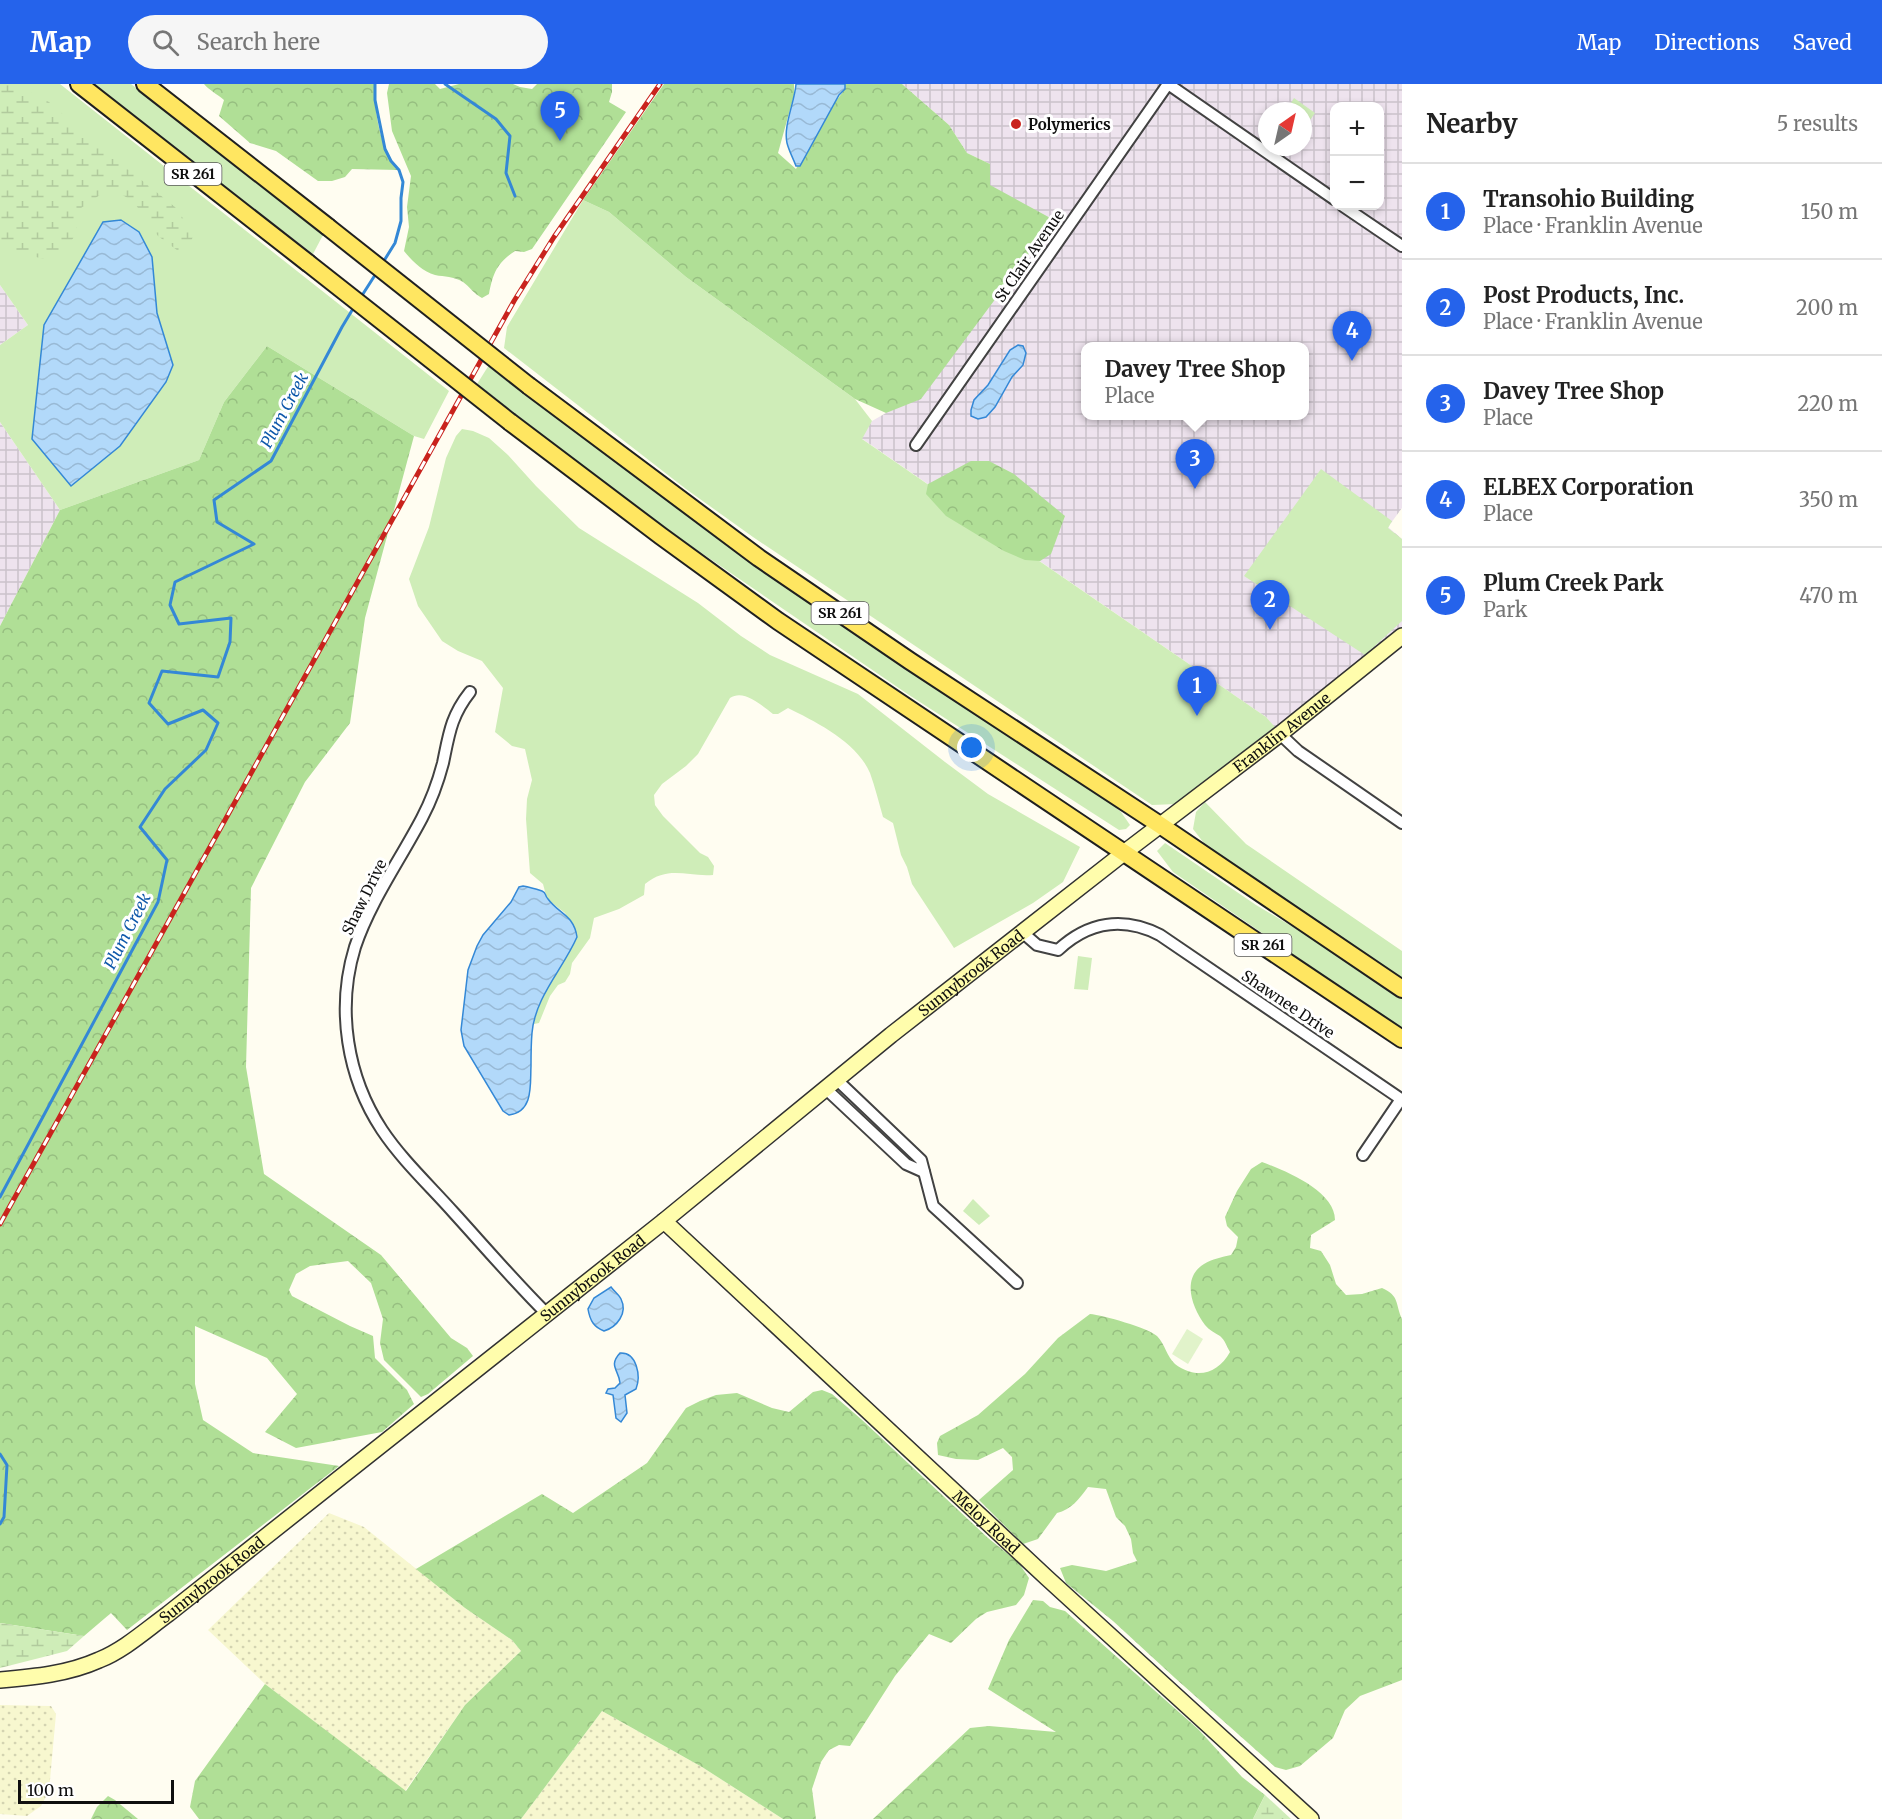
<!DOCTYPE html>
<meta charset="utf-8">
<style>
body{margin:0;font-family:Merriweather,serif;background:#f6f6f6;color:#222}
.controls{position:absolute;right:18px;top:18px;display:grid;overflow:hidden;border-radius:12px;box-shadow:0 3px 9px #0003}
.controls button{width:54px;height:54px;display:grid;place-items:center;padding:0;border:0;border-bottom:2px solid #e0e0e0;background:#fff;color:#222;font:30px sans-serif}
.compass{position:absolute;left:1258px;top:18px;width:54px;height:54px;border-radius:50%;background:#fff;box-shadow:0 3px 9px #0003;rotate:34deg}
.scale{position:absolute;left:18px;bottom:15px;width:156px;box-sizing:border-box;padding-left:6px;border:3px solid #0f0f0f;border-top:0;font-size:16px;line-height:21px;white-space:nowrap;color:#0f0f0f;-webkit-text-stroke:4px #fff;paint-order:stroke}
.you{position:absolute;left:972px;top:664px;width:21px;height:21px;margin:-15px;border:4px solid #fff;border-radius:50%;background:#1a73e8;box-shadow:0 0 0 9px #1a73e833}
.badge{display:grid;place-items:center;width:39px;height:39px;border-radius:50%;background:#2563eb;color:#fff;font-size:20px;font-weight:700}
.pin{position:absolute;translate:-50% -50px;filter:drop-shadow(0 2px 3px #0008)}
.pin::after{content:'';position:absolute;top:32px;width:21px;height:18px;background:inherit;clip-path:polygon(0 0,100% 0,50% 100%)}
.popup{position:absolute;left:1081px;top:258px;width:228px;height:78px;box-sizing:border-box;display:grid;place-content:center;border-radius:12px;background:#fff;filter:drop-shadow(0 2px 4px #0005);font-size:20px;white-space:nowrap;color:#767676}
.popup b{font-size:22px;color:#222}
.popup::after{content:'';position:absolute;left:50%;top:100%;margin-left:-12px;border:12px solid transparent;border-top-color:#fff}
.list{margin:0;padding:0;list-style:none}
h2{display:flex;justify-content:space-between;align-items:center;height:78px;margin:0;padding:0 24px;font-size:26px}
h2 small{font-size:20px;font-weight:400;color:#767676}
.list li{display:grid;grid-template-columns:39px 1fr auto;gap:18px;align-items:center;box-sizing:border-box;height:96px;padding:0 24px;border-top:2px solid #e0e0e0}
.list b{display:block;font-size:22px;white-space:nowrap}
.list p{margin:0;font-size:20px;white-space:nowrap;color:#767676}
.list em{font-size:20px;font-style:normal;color:#767676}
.icon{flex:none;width:33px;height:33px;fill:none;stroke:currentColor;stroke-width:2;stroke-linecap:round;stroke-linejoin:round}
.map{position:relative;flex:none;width:1402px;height:1735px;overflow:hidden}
header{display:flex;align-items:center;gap:36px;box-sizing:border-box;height:84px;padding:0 30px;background:#2563eb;color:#fff}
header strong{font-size:28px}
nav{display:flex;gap:33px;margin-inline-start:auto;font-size:21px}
.search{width:420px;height:54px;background:#f6f6f6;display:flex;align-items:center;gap:15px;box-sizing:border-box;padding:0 21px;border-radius:33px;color:#767676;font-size:22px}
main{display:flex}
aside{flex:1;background:#fff}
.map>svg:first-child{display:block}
</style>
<header>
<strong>Map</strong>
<div class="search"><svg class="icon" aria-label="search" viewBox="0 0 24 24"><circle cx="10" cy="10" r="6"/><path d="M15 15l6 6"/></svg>Search here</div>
<nav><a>Map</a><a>Directions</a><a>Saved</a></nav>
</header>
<main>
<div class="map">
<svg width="1402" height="1735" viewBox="0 0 1402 1735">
<defs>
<pattern id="industrial-grid" width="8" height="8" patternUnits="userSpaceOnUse" patternTransform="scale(1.5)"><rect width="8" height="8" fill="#eee3ee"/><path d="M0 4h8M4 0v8" fill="none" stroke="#cbc2cb"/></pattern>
<pattern id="farmland-dots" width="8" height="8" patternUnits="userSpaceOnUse" patternTransform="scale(1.5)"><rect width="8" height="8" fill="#f7f7cf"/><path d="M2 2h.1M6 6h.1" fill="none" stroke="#d3d3b1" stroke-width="1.8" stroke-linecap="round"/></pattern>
<pattern id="forest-crowns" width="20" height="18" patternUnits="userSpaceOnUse" patternTransform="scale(1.5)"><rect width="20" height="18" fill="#b0df96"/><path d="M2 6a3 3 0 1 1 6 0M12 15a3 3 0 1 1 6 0" fill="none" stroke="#96be80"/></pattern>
<pattern id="wetland-marsh" width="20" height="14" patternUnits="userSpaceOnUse" patternTransform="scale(1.5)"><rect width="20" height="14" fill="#cfedb8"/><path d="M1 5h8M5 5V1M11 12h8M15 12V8" fill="none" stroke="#b1ca9d"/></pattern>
<pattern id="water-waves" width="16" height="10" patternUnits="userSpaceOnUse" patternTransform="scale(1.5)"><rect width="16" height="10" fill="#b2d9fa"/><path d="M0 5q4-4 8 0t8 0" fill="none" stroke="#98b9d5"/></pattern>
</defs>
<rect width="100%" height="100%" fill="#fffdf1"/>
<g fill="url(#industrial-grid)" fill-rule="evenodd">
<path d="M902,0H1402V424L1388,443L1402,455V552L1280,650L1266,633L861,354L872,337L886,329L990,101V80L967,69L949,41ZM1334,22H1380V122H1334ZM1267,27H1303V63H1267ZM1086,262H1304V332H1086Z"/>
<polygon points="0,201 28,241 0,261"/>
<polygon points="0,338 60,426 0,542"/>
</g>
<g fill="url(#farmland-dots)">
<polygon points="329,1429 364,1443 465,1524 512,1556 521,1567 465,1621 405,1707 265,1600 208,1546"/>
<polygon points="0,1621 51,1622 56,1630 49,1707 41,1722 27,1732 0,1730"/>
<polygon points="602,1627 702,1683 783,1735 521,1735"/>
</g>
<g fill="#cfedb8">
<polygon points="0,0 60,0 449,307 424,355 414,352 267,262 224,318 199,376 60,426 0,338 0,261 28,241 0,201"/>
<polygon points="91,0 131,0 323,151 313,170"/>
<polygon points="1294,14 1315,29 1308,39 1309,44 1303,48 1303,27 1286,27"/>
<polygon points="583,116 609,128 686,193 855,315 872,337 862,355 1266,633 1275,643 1177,720 1152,721 753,453 686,405 504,264 507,243"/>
<polygon points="489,281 1103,712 1121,728 1130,741 1126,745 1119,746 909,611 643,429 477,300"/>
<path d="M462,345L473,347L489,354L508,371L536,402L579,444L698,519L741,552L770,571L858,610L945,678L988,710L1080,763L1063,798L1033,819L954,864L912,800L907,783L901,771L893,739L883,733C879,719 875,703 870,689C857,658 816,638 788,624L778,630H773C761,621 744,605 730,614L698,670L686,682L662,700L654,711L655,721L663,732L700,769L708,773L714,782L713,791C686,793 669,781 645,800L644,811L619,825L594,834L590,854L572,879L570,890L565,898L558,901L550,912L539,939L534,940C540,908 564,882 577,853L565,829L547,815L543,800L530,789L526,735L527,715L532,696L525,665L512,662L495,648L503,604L482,577L458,567L442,557L418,522L409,495L429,443L446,374L456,352Z"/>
<polygon points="1321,385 1392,437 1388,444 1402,455 1402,537 1365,571 1244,492"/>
<polygon points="1205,718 1246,760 1402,867 1402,895 1207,763 1193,745 1196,728"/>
<polygon points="1165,759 1256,821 1325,862 1402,914 1402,945 1173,788 1157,767"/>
<polygon points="1078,872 1092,874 1088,906 1074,905"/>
<polygon points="973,1115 990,1132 979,1141 963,1127"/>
</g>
<g fill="url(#forest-crowns)">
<path d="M204,0H375C374,27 380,66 399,86L352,85L345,93L332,97H318L276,67L250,59L219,32L224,16C217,10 209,6 204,0Z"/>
<path d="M389,0H435L440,5L459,0H513L520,3L532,5L537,0H612V8L609,18L626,28L532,165L524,168L515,167C497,179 493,189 489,210L482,214C474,210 470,203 463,198C453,192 445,193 435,191C422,187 412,177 404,167L409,143L407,123L411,92L392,47L387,9Z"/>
<polygon points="664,0 794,0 794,11 778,69 796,85 818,41 845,5 845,0 902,0 949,41 967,69 990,80 990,101 1054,136 921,315 886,329 855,315 686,193 609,128 583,116"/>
<polygon points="267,262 414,352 365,534 350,639 305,698 251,804 246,983 264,1090 381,1171 451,1254 467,1264 473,1272 428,1310 421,1313 384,1276 380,1259 383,1235 371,1199 348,1177 310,1182 296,1190 289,1206 292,1212 350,1242 373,1252 375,1274 407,1306 414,1320 382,1348 296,1364 265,1348 297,1310 267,1274 195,1242 195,1300 203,1336 253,1369 339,1382 127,1546 111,1529 84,1552 0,1539 0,542 60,426 199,376 224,318"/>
<polygon points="971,377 989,377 1014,390 1065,432 1051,470 1040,477 1025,476 1004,467 946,432 926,410 928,400"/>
<path d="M1262,1078C1286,1087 1335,1107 1335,1136L1311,1151L1310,1164L1321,1167L1330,1181L1336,1200L1346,1211L1362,1210L1382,1204C1400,1212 1395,1220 1402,1235V1596L1360,1612L1345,1626L1333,1654L1300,1682L1286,1686L1275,1683L1175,1594L1113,1537L1066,1499L1060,1484L1072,1481L1106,1487L1137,1477L1133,1469L1131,1455L1125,1442L1116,1433L1106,1405L1088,1403C1079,1415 1071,1426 1057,1429L1038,1455L1023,1460L979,1416L1013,1386L1012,1373L1003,1364L978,1376L956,1375L938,1371L937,1359L940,1352L978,1331L1025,1290L1058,1254L1090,1230C1103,1231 1148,1244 1157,1252C1165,1260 1167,1273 1175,1280C1196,1296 1218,1290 1230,1268C1227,1263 1225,1256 1220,1252C1215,1249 1209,1246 1205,1241C1192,1224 1181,1194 1204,1180C1212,1175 1222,1173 1231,1171L1236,1163L1238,1153L1227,1142L1225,1133L1237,1107L1251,1085Z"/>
<polygon points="822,1306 832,1310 861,1335 988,1454 1018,1478 1029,1494 1024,1511 1016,1521 987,1528 976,1535 951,1559 929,1550 895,1592 850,1662 839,1661 829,1666 821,1678 812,1705 816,1735 783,1735 702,1683 602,1627 521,1735 199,1735 190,1723 195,1697 265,1600 406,1707 465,1621 521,1567 512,1556 465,1524 416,1485 542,1410 573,1429 647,1379 686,1324 700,1317 716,1311 737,1309 772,1324 789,1328 813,1308"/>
<polygon points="1033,1516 1043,1517 1050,1523 1065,1527 1198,1645 1242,1693 1265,1711 1253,1735 873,1735 970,1644 989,1642 1056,1648 988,1605 1009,1556"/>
<polygon points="108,1712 115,1716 138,1735 91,1735 97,1723"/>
</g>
<g fill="url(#wetland-marsh)">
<polygon points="0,0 15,0 49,18 94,58 175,123 194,150 185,172 158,152 133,117 110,104 81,124 74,153 56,178 0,164"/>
<polygon points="0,1539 84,1552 67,1567 0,1584"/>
<polygon points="1265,1711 1291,1735 1253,1735"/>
</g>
<polygon fill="#e1f3ca" points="1187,1245 1203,1255 1188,1280 1172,1270"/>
<g fill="url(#water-waves)" stroke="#3488d6" stroke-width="1.5">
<path d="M796,0H845V5L839,11L800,82H796C793,74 789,67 787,59C783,42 795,17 796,0Z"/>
<polygon points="121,136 139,148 152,173 157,229 173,281 166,298 120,362 71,402 32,355 44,241 103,138"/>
<polygon points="1018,261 1023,262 1026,269 1023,281 1012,293 995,323 986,333 978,335 971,332 971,326 974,316 988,301 1010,266"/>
<path d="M523,802C529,803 536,805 542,807C547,809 544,811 548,815C559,830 574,831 577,853C563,885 535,913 532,949C531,960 531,971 531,982C530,1000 534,1028 509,1031L503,1027L464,962L461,946L468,886L477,862L483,851L511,818L519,803Z"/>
<path d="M611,1203C614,1207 619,1211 621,1215C628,1229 617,1243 604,1247C594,1243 590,1237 588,1225L594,1214Z"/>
<path d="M620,1269C637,1268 641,1292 636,1305L625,1311L627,1329L621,1338L616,1334L613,1311L606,1309L608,1305L615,1304L620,1299C619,1286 608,1282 620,1269Z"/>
</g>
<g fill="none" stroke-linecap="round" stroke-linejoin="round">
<g stroke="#3488d6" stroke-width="3">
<polyline points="375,0 375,16 385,65 391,77 399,86 403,98 401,114 401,137 395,159 382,180"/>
<polyline points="445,0 496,35 510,52 506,89 515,112"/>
<polyline points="361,213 377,188"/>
<polyline points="0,1113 158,818 167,776 140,743 165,705 206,666 218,639 203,626 168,640 149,619 162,587 218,593 230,558 231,534 179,540 170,521 175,498 254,460 217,438 214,416 271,377 342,243 354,223"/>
<polyline points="0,1370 7,1381 4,1433 0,1440"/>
</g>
<g stroke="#424242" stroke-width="14">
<g id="street">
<polyline points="1168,0 1334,115"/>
<polyline points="1343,122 1402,162"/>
<polyline points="916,361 1168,0"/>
<path d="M470,608C451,632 449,650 443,679C438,698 431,717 422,734C400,776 370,818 355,863C336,925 347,993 382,1046C402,1076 430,1102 454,1129C484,1162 514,1197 546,1229"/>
<polyline points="1280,650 1298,667 1402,739"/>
<path d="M1022,848L1037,861L1058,866C1088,838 1123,832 1160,851L1401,1015L1363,1071"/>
<polyline points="837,996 921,1076 933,1122 1017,1199"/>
<polyline points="826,1005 906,1080 924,1088"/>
</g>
</g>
<g stroke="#313131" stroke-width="18">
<g id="secondary">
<path id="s1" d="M664,1137L1047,1494L1311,1735"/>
<path id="s2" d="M0,1596C34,1593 68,1590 99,1576C124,1566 146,1546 168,1530L664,1137L891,951L1125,768L1280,650L1402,552"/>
</g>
</g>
<g stroke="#202020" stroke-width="20">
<g id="primary">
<polyline points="79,0 308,179"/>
<polyline points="145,0 328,143"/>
<polyline points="529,302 759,474 910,577 1160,741 1402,905"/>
<polyline points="510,338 661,452 778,537 1402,955"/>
</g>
</g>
<use href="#street" stroke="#fff" stroke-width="10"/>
<use href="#secondary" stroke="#fffdac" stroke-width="15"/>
<use href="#primary" stroke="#ffe661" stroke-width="16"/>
<g stroke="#c9231d" stroke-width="5">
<polyline id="rail" points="0,1140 514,217 554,153 660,0"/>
</g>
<use href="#rail" stroke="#fff" stroke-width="3" stroke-dasharray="9" stroke-linecap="butt"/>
<g stroke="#202020" stroke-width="20" stroke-linecap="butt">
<g id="primary-bridge">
<polyline points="328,143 529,302"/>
<polyline points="308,179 510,338"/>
</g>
</g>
<use href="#primary-bridge" stroke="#ffe661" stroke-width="16"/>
</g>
<circle fill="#c9231d" stroke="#fff" stroke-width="2" cx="1016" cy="40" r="6"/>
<g text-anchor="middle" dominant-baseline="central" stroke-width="6" stroke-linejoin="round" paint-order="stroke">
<g fill="#fff" stroke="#575757" stroke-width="1.5">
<rect x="164.5" y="79" width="57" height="22" rx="4.5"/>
<rect x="811.5" y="518" width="57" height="22" rx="4.5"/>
<rect x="1234.5" y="850" width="57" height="22" rx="4.5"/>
</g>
<g font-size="14" font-weight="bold" fill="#0f0f0f">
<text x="193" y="90">SR 261</text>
<text x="840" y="529">SR 261</text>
<text x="1263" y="861">SR 261</text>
</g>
<g font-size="15" font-weight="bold" fill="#0f0f0f" stroke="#fff" text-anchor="start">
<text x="1028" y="40">Polymerics</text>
</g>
<g font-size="15" fill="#0f0f0f" stroke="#fff">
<text transform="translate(1029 172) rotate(-55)">St Clair Avenue</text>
<text stroke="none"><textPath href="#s2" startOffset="1605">Franklin Avenue</textPath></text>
<text transform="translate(364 813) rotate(-64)">Shaw Drive</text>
<text stroke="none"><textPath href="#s2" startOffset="1212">Sunnybrook Road</textPath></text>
<text transform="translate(1288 920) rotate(34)">Shawnee Drive</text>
<text stroke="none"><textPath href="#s2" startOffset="726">Sunnybrook Road</textPath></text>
<text stroke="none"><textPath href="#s1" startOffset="441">Meloy Road</textPath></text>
<text stroke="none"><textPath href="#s2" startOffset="240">Sunnybrook Road</textPath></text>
</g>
<g font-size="16" font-style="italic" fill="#0f59aa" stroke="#fff">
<text transform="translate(284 326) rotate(-62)">Plum Creek</text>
<text transform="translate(127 847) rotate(-63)">Plum Creek</text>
</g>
</g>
</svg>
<div class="controls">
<button>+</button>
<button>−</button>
</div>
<svg class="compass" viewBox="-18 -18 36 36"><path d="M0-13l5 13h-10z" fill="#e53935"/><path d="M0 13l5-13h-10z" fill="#767676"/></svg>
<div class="scale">100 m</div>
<div class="you"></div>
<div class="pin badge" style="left:1197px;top:632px">1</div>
<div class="pin badge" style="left:1270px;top:546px">2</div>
<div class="pin badge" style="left:1195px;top:405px">3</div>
<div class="popup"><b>Davey Tree Shop</b>Place</div>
<div class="pin badge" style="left:1352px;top:277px">4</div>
<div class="pin badge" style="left:560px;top:57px">5</div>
</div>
<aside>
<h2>Nearby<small>5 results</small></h2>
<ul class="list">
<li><span class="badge">1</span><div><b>Transohio Building</b><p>Place · Franklin Avenue</p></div><em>150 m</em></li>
<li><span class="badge">2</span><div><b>Post Products, Inc.</b><p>Place · Franklin Avenue</p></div><em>200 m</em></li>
<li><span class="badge">3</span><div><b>Davey Tree Shop</b><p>Place</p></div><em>220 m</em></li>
<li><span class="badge">4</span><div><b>ELBEX Corporation</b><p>Place</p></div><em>350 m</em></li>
<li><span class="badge">5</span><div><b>Plum Creek Park</b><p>Park</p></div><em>470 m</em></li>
</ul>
</aside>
</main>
